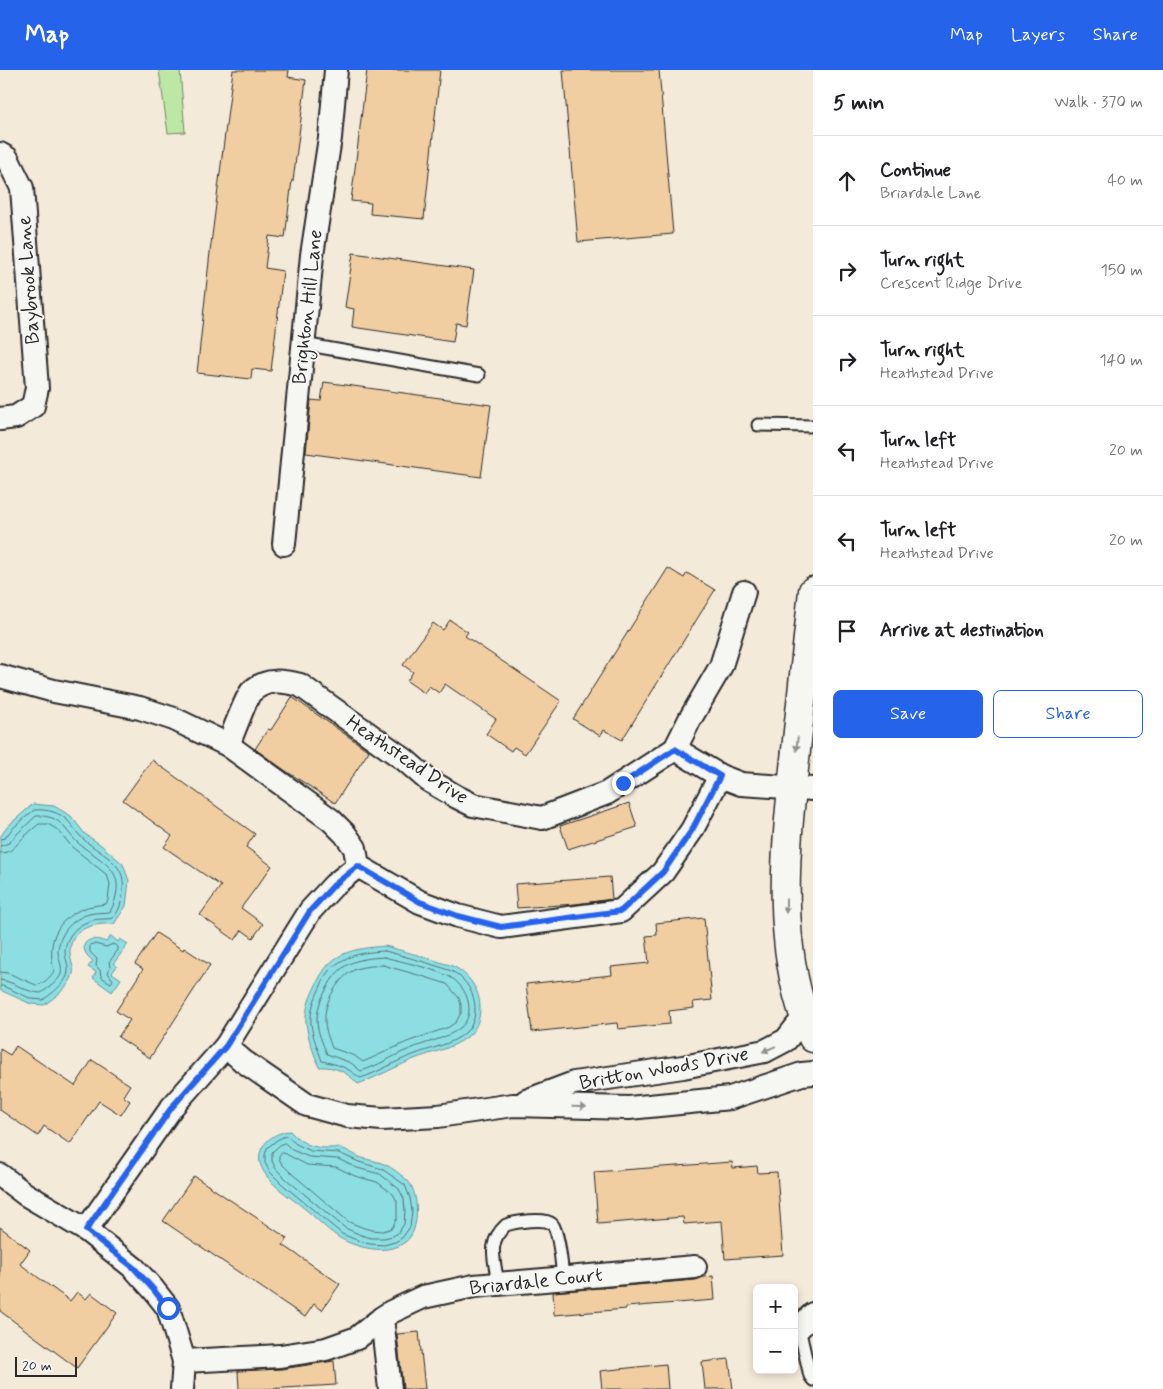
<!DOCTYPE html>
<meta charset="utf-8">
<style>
body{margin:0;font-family:Mynerve,sans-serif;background:#f6f6f6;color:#202124}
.controls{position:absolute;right:15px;bottom:15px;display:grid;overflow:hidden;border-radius:8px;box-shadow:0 2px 8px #0003}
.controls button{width:45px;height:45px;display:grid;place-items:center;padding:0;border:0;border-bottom:1px solid #e0e0e0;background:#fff;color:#202124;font:25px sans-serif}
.scale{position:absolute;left:15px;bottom:12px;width:62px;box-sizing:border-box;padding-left:5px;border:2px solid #2b2b2b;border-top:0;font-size:14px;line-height:18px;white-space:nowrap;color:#2b2b2b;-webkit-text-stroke:4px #f6f6f2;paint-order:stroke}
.stop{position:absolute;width:15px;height:15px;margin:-11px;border:4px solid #2563eb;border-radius:50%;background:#fff}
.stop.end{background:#2563eb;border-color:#fff;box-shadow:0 1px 5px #0008}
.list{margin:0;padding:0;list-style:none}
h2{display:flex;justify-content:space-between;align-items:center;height:65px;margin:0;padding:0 20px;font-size:21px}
h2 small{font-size:16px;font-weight:400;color:#757577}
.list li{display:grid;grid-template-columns:32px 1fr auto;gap:15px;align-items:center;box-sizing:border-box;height:90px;padding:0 20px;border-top:1px solid #e0e0e0}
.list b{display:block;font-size:19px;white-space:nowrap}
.list p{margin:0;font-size:16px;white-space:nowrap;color:#757577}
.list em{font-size:16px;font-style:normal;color:#757577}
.actions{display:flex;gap:10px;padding:15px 20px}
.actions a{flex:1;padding:11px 0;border:1px solid #2563eb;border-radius:8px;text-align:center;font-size:18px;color:#2563eb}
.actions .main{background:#2563eb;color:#fff}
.icon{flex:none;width:28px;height:28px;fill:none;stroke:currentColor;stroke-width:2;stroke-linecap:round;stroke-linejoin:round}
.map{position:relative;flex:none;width:813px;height:1319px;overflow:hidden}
header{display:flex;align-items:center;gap:30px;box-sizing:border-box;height:70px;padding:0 25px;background:#2563eb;color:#fff}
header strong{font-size:24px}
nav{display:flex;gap:28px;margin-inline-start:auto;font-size:18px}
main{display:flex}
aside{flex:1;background:#fff}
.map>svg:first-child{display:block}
</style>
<header>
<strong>Map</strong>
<nav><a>Map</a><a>Layers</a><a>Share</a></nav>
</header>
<main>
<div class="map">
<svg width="813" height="1319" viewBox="0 0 813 1319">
<rect width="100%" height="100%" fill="#f4eada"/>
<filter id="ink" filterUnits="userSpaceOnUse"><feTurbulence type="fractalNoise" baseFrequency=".02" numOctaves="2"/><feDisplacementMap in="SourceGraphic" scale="10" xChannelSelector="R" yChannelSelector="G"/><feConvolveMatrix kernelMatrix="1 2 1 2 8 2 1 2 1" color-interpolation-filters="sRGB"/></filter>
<g filter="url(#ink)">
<polygon fill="#bde7a4" stroke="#748968" points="159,0 180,0 185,62 168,63"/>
<g fill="#8cdee3" stroke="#659699">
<path d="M33,734L54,736L71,746L85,764L101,775L123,794L129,811L126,836L114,854C95,853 71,857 70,881C69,888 75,898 73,904C69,918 55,927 44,935L31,934L0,920V767L8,756Z"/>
<path d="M111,866L118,872L120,869L128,874L114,893L117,896L112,903L121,909L112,922L93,908L96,902L88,897L93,891C76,878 85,863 106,872Z"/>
<path d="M385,876C403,881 422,886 440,892C445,894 453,895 458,899C470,907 480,921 480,937C480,949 477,959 467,967C452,979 432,982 414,989C395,997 378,1007 358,1014C347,1002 335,996 319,997C314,983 307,967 306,952C305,941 309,929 314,919C317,913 319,907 323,902C336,880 362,878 385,876Z"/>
<path d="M290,1061C302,1074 312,1078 330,1078C334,1078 338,1077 341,1078C348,1080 355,1086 362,1088C369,1090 377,1091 384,1094C390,1096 404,1107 408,1111C417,1121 418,1143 415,1155C408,1190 360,1181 338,1167C326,1159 315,1147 304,1138C289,1126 268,1114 261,1096C254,1077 273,1062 290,1061Z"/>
</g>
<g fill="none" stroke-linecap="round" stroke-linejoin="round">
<g stroke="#527375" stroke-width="1">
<path d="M0,769L5,768L12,759L34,740C47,739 60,742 69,752C73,756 76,762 81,767C98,784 127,791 123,820C122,831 120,840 113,848C105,850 97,848 90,851C76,855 65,868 65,882C65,889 69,895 68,901C68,912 51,924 43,930L32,929L3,916H0"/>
<path d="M0,776L9,773L17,764L36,746C61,745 62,757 77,772C92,786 120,795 117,820C116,829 114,834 110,842C102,843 94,842 86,845C71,850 59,865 58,881C58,888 63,897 61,904C58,912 48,918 41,923C26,923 14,911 0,910"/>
<path d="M0,783C12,783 15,776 23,768C28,763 34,758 39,754H48L58,760L72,777L107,805L110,814L108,830L106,834C98,835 89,836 82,839C55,851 47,873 54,901C51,907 42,915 36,915L8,903L0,902"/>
<polygon points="95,874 106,877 113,874 118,877 118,880 109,892 110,897 108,903 113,910 111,913 101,907 100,900 96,896 97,889 90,882 90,875"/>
<path d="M385,881C403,886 422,891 440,897C445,899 450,900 455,903C466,910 475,924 475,938C475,948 473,955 466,962C452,975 430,978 413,985C395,991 378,1003 360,1008C345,996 339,995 322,991C318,979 312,966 311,953C310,942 314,930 319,920C322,914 324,907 328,902C343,885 363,882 385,881Z"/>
<path d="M384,887C404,892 432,898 450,907C461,913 469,926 469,939C469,947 466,953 460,958C446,969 426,972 410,979C394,985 378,996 361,1001L351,993L327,984C323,974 317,962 317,950C317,939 321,929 326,920C340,892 355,889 384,887Z"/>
<path d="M383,895L425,907L447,914L459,928L461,935V943L456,952L449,957L407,972L363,992L355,986L332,978C329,969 325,960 325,951C323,933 339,906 356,899C364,896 374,896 383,895Z"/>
<polygon points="287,1066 296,1074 311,1081 339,1083 359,1092 382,1099 405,1115 410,1128 412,1141 410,1157 402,1168 395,1172 384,1175 370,1174 359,1171 342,1164 281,1113 270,1102 265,1093 265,1085 267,1078 277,1070 283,1067"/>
<polygon points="285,1073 292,1080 309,1087 338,1089 357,1098 380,1104 399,1119 404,1129 405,1141 404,1154 398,1163 393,1166 384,1168 371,1168 361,1165 345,1158 285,1108 276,1099 272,1091 272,1082 280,1075"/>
<polygon points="282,1083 284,1083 307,1095 336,1097 355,1106 377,1112 393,1124 397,1131 397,1148 392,1158 383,1161 372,1160 364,1158 349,1152 290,1102 282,1094 279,1089 279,1086"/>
</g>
</g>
<g fill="#f0cea1" stroke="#2b2b2b">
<polygon points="233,0 289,0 288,7 306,10 293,111 292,110 285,168 269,166 265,198 283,201 271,301 252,299 251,309 197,303 210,182"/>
<polygon points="367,0 440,0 424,149 370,144 371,133 351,131"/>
<polygon points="563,0 659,0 673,164 578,172"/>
<polygon points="353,183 474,200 466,255 456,253 453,272 352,257 354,239 345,237"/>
<polygon points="324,312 491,335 481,407 306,383 311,330 321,331"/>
<polygon points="668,498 684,508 687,503 715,520 622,670 604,660 600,666 573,649"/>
<polygon points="450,550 468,562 465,566 561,631 525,684 514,677 511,681 486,664 496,649 445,614 439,623 429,616 424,623 407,611 413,602 403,595 433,553 443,560"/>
<polygon points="292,627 369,681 335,733 283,699 255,679 268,659 271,660"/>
<polygon points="152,690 255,764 246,777 272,796 241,838 263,854 253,868 242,860 235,870 200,845 221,816 164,777 172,766 123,730"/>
<polygon points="629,733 637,757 568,779 560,756"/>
<polygon points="610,807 612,829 575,834 517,838 515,814"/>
<polygon points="704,848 712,930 693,932 694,938 669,941 670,954 618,959 617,953 532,962 526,914 612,905 611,897 649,893 646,866 657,865 656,853"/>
<polygon points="156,863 183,880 184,878 210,895 150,988 118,967 130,950 116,941 143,899 135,894"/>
<polygon points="16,976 75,1016 92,990 130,1015 123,1026 130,1031 121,1045 99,1031 70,1074 44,1056 38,1066 0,1040 0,979 10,985"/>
<polygon points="732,1092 733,1098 757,1096 758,1103 777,1102 783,1185 725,1189 722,1151 684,1154 683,1147 598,1154 594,1102"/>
<polygon points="194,1106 287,1168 283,1175 340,1214 322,1240 314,1234 305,1247 163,1151"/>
<polygon points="0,1157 30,1180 20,1194 70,1231 77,1222 86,1229 91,1223 117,1243 77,1298 0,1241"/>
<polygon points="713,1206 715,1230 626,1237 626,1239 554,1245 553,1222 696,1210 704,1207"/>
<polygon points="419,1262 425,1319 403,1319 397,1264"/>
<polygon points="729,1289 733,1319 705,1319 702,1292"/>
<polygon points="334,1291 336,1315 267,1319 239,1319 238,1301 282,1299"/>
<polygon points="666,1294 668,1319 602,1319 600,1301"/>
</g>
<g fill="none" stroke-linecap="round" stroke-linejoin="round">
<g stroke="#2b2b2b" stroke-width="15">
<g id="service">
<polyline points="303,274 479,305"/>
<polyline points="758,355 813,356"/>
<path d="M498,1214C495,1190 486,1173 506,1155C515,1152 545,1147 552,1154C559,1161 562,1198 563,1208"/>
<polyline points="799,1258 810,1306 813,1310"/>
</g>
</g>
<g stroke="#2b2b2b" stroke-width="26">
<g id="minor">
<polyline points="0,84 7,88 22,118 37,318 33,336 16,347 0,349"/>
<polyline points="284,474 312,185 330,68 336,0"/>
<polyline points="0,606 54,621 140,638 174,649 228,675 331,750 345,764 355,778 358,796 420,832 458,846 501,857 621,841 663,802 692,760 720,706"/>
<path d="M228,675C232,666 247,625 252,621C267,608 283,611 300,615L405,690L428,710L457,727L473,735L542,748L607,723L675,679L720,706L741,714L813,719"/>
<polyline points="675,679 690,649 721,596 744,522"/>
<polyline points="226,976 243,991 307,1035 347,1046 382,1049 438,1046 513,1035 629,1038 730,1028 802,1004 813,1003"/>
<polyline points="526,1031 574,1013 683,997 765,981 786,970 804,947"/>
<polyline points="0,1105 25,1124 86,1160 134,1198 153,1219 168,1238 184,1291 182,1319"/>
<polyline points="86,1160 172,1037 226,976 310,841 334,815 358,796"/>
<polyline points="799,1258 813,1244"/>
<polyline points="184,1291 280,1286 326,1279 357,1268 382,1248"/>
<polyline points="390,1319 382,1248 391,1242 423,1227 474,1216 695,1197"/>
</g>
</g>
<g stroke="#2b2b2b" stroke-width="31">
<path id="secondary" d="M813,521C807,574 802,627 796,680C786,773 773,880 813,968"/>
</g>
<use href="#service" stroke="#f6f6f2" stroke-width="11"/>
<use href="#minor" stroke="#f6f6f2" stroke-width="22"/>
<use href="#secondary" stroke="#f6f6f2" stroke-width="28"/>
</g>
<defs><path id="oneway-solid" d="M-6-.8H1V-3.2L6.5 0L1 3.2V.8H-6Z" transform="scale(1.25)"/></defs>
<g fill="#90908e">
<use href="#oneway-solid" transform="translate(797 674) rotate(96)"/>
<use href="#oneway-solid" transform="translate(786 836) rotate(90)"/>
<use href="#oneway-solid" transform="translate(769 979) rotate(157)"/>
<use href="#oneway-solid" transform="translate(579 1037) rotate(2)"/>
</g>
</g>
<g fill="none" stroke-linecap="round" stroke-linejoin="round" filter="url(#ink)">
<polyline stroke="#2563eb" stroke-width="6" points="168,1238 153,1219 134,1198 86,1160 172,1037 226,976 310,841 334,815 358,796 420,832 458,846 501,857 621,841 663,802 692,760 720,706 675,679 623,713"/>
</g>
<g text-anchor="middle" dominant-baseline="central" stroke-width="4" stroke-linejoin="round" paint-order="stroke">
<g font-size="20" fill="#2b2b2b" stroke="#f6f6f2">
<text transform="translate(29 210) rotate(-94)">Baybrook Lane</text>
<text transform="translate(308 237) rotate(-84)">Brighton Hill Lane</text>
<text transform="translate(407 690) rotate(34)">Heathstead Drive</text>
<text transform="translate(664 999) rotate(-10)">Britton Woods Drive</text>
<text transform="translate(536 1212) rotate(-6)">Briardale Court</text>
</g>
</g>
</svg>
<div class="controls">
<button>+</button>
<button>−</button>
</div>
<div class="scale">20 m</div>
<div class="stop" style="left:168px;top:1238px"></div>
<div class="stop end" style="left:623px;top:713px"></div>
</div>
<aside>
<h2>5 min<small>Walk · 370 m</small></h2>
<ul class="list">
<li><svg class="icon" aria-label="ahead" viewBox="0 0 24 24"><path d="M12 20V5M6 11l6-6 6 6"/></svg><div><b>Continue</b><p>Briardale Lane</p></div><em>40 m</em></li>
<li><svg class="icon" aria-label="right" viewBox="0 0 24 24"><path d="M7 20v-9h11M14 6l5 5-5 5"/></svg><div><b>Turn right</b><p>Crescent Ridge Drive</p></div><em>150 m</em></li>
<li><svg class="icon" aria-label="right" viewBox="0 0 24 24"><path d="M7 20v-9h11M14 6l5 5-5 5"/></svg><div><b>Turn right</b><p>Heathstead Drive</p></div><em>140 m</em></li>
<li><svg class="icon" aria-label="left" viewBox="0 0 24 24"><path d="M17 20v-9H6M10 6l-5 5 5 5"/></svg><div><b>Turn left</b><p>Heathstead Drive</p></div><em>20 m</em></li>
<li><svg class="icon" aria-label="left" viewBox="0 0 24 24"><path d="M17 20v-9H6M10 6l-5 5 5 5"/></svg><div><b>Turn left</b><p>Heathstead Drive</p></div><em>20 m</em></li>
<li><svg class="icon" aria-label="arrive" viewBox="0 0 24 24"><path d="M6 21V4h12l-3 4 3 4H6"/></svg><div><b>Arrive at destination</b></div></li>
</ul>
<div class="actions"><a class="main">Save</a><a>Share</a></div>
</aside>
</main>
